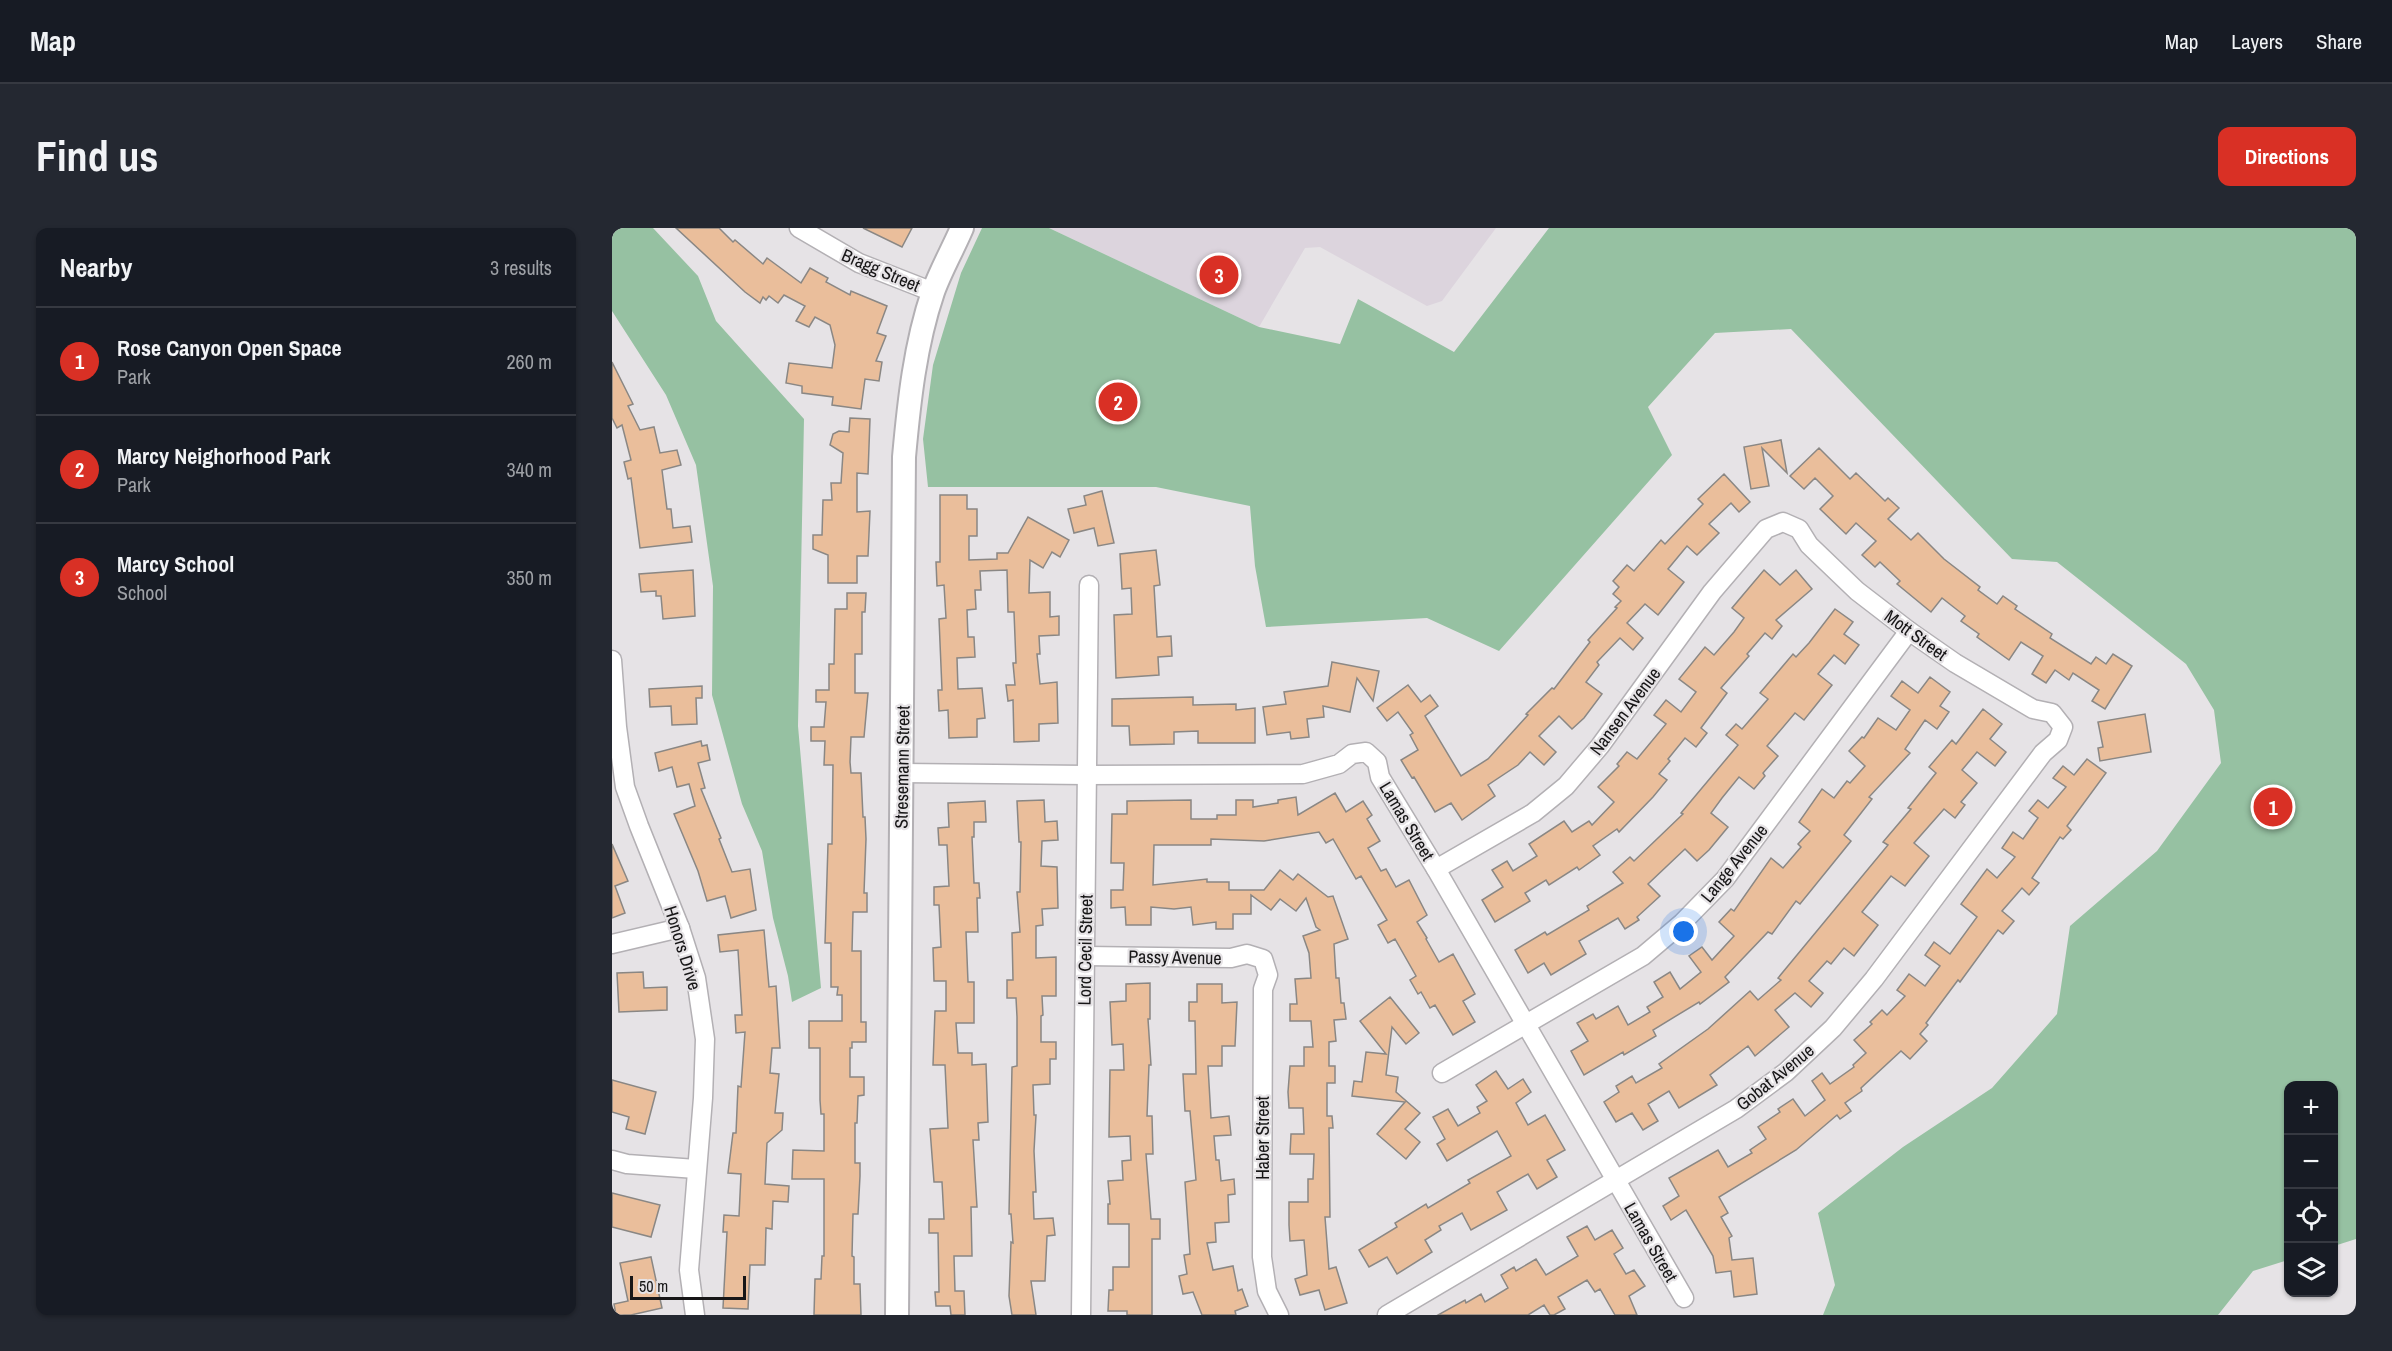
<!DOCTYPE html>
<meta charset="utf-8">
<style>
body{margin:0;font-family:"Archivo Narrow",sans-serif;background:#242831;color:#f1f3f6}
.controls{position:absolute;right:18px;bottom:18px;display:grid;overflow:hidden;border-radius:12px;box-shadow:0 2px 4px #0004}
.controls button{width:54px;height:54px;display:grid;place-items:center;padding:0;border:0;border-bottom:2px solid #363941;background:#171b24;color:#f1f3f6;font:30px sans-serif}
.scale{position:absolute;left:18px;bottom:15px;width:116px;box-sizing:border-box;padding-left:6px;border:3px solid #171617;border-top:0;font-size:16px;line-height:21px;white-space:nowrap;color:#171617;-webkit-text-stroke:4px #e6e3e6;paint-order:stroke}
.you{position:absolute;left:1072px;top:704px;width:21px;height:21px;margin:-15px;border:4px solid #fff;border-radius:50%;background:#1a73e8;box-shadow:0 0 0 9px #1a73e833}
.badge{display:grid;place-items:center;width:39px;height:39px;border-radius:50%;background:#d93025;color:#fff;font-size:20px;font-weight:700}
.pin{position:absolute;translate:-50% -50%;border:3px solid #fff;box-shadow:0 2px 6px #0006}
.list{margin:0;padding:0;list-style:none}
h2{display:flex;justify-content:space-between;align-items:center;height:78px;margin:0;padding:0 24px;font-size:26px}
h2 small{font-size:20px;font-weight:400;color:#9ea1a6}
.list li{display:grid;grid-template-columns:39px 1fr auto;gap:18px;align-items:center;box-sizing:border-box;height:108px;padding:0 24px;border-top:2px solid #363941}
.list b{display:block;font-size:22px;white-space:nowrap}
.list p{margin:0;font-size:20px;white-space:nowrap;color:#9ea1a6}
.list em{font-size:20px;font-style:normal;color:#9ea1a6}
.icon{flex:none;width:33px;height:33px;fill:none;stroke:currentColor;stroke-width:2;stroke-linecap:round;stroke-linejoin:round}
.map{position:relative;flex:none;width:1744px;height:1087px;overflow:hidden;border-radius:12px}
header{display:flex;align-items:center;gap:36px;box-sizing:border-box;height:84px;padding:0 30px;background:#171b24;border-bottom:2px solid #363941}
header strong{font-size:28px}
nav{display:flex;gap:33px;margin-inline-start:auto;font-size:21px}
.intro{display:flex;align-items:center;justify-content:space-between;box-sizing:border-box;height:144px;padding:0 36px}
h1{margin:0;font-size:42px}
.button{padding:15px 27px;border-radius:12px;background:#d93025;color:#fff;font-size:21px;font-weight:700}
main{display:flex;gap:36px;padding:0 36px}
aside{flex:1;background:#171b24;border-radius:12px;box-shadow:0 2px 4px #0004}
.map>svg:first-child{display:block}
</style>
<header>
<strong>Map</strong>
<nav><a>Map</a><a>Layers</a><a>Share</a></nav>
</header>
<div class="intro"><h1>Find us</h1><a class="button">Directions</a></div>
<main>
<aside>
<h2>Nearby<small>3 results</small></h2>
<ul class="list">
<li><span class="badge">1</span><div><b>Rose Canyon Open Space</b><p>Park</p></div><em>260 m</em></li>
<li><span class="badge">2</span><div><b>Marcy Neighorhood Park</b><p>Park</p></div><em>340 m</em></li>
<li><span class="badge">3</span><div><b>Marcy School</b><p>School</p></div><em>350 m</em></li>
</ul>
</aside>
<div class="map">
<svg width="1744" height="1087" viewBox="0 0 1744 1087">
<rect width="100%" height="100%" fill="#e6e3e6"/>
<polygon fill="#dcd4dd" points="437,0 884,0 830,73 815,78 708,19 693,20 647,99"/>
<g fill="#96c1a2">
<polygon points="0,0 41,0 86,48 104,93 192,191 186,498 209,760 180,774 176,748 161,690 150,623 130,576 100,467 101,358 84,237 54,167 0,83"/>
<polygon points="370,0 437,0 647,99 728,116 746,71 842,124 937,0 1744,0 1744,1011 1722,1018 1722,858 1676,858 1676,1032 1641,1043 1606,1087 1211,1087 1223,1057 1206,985 1291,919 1380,860 1445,786 1458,698 1545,623 1609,535 1602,482 1574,436 1445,334 1400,331 1179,101 1103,105 1036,179 1060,227 887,423 815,390 654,399 643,338 638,278 544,259 316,259 311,211 321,137 349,45"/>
</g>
<g fill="#eabe9b" stroke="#8a8784" stroke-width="1.5">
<polygon points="64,0 107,0 121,14 123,12 151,36 155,30 189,55 198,40 216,50 214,54 238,67 239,63 275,78 265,105 274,108 264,133 270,134 267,153 253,151 249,181 220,177 221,169 190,165 190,158 174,155 177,135 220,140 223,117 218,97 203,89 197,99 184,93 193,78 172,67 166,75 157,68 154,72 151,69 148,75 133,64"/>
<polygon points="251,0 300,0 290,19"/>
<polygon points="0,134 21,176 16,178 28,202 42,199 48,225 65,222 69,237 50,242 55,281 59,281 61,300 78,298 80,314 28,320 19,250 16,251 12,234 19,232 10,197 5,200 0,190"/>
<polygon points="238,190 258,191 256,246 245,245 245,284 258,283 256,328 245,328 245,355 216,355 216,327 201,321 201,307 210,307 211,272 220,272 219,255 229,255 231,225 218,217 221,206 227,203 237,204"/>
<polygon points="1169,212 1175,245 1150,220 1157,258 1139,261 1132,219"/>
<polygon points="1207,220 1238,251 1244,245 1273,273 1276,270 1287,280 1276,291 1299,312 1306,305 1332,331 1368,359 1366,362 1385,376 1391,368 1405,378 1403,381 1440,406 1438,410 1479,436 1484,429 1494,436 1501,426 1520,438 1493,481 1480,473 1487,462 1461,445 1457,452 1443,442 1434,455 1420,446 1431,428 1409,414 1397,432 1365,409 1367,406 1349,393 1353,388 1330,370 1319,384 1285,356 1288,353 1268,334 1263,339 1250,327 1264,313 1244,295 1234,306 1208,281 1221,268 1203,250 1192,261 1178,248"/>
<polygon points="1112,246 1138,274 1127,284 1119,275 1097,296 1107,305 1085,327 1075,318 1056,341 1072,354 1046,387 1033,376 1015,395 1031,410 1021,422 1008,410 985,434 987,437 974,454 990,466 972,490 960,501 947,488 927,508 944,524 932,537 918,524 906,537 876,557 883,568 850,592 839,575 823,584 802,549 800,550 789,532 806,522 798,507 801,505 786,484 775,493 765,480 796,457 809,474 818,467 826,478 813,488 849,548 876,531 916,487 914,486 940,460 942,461 978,414 976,412 1005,380 1003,379 1009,373 1001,366 1007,359 1001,353 1015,337 1022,343 1049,312 1053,316 1091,276 1086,271"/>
<polygon points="490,263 502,315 486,318 482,300 462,305 456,281 474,277 472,268"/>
<polygon points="328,267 355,267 355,281 365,281 365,308 357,308 357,332 385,331 385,325 396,325 416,289 457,312 448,329 440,324 431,340 418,332 417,365 438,364 438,389 447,388 447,407 427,408 428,426 425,426 428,456 445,454 446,495 427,496 427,513 402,514 401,472 396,473 394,457 403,457 401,435 404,435 402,384 396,384 395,342 368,343 369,362 363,362 364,381 355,382 356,409 362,409 363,429 345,430 346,461 370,460 373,490 365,491 365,509 337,510 336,482 327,483 326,462 330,462 327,391 334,390 332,357 325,358 324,334 328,334"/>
<polygon points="544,322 548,357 542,358 545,409 559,408 560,428 546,429 547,447 504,450 502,387 520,386 519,360 510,361 508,326"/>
<polygon points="81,342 83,388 51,391 49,368 44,368 44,363 29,364 27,346"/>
<polygon points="1152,342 1168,357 1184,342 1200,361 1164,392 1170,398 1160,411 1153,405 1135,426 1137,428 1109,460 1115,465 1089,500 1095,505 1084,519 1073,510 1056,531 1058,533 1047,546 1055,552 1041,569 1007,604 1005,601 981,618 988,627 967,642 965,639 937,657 934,652 913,665 918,673 883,694 870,672 891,659 880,642 895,633 901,643 925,628 917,616 952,593 960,604 977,593 980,597 1002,574 986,559 1007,538 1005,536 1015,524 1025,531 1054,496 1042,487 1054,472 1069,484 1084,464 1067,451 1093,419 1102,427 1122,404 1132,390 1120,380"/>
<polygon points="235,365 254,365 253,384 250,384 250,426 243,426 243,465 256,465 252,509 239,509 238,534 239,545 249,545 251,589 253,589 254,611 252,665 255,665 255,684 241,684 240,723 249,723 249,794 254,794 254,814 240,814 240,820 238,820 238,849 252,849 252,867 246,868 245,895 243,895 243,935 248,935 248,948 246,986 241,986 240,1028 242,1029 242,1056 248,1056 249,1087 202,1087 203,1051 209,1051 210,1028 212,1028 212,951 180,951 181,922 212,923 212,886 209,886 208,872 208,820 197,820 197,793 230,793 230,767 225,767 226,759 219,759 219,715 213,715 216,616 220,616 221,537 212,537 213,513 199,513 199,499 212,499 214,474 204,474 204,462 217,462 217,436 222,436 223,381 235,381"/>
<polygon points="1223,381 1241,394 1232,406 1247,417 1233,436 1222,427 1206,446 1220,457 1192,492 1183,485 1155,518 1166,528 1151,545 1153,548 1142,561 1127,549 1110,570 1099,585 1116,599 1097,622 1085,633 1073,621 1036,656 1048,668 1025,689 1027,692 1013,701 1006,690 967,713 974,726 939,747 932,735 916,745 903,722 933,704 935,707 977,682 975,678 1011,655 1001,644 1018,629 1022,633 1071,586 1069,585 1126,517 1114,507 1124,496 1130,501 1156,471 1148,465 1181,426 1184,429 1197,415"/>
<polygon points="720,434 767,443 761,473 745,450 738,484 711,478 712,489 695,491 697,509 679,511 678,504 655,507 651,479 674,476 672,464 716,458"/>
<polygon points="1318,449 1338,464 1328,478 1337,484 1325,501 1313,492 1293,521 1298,525 1257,569 1260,571 1232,607 1239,613 1188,676 1184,673 1160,706 1156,704 1113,749 1117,754 1088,776 1087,774 1041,802 1044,808 1012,827 1011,824 972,847 959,823 976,813 965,795 981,786 984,791 1006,778 1016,797 1038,784 1035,779 1051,769 1042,754 1058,744 1068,761 1089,744 1077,728 1090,719 1100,732 1122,708 1107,694 1119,681 1122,683 1159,630 1171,640 1189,619 1186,616 1198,603 1187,594 1210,561 1222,570 1235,553 1238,555 1253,538 1237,523 1250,509 1252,510 1266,490 1284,502 1298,482 1279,468 1290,453 1306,465"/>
<polygon points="90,458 90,470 84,470 85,496 60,497 59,478 38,479 37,461"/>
<polygon points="581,469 581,477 624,476 624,482 643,480 643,515 586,515 586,503 562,504 562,516 518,517 517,498 500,498 500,471"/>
<polygon points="1371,481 1390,496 1378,511 1394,524 1383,538 1365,524 1350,542 1365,555 1349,574 1353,577 1343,590 1332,581 1302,615 1317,628 1293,658 1279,648 1250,684 1266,697 1242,728 1232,720 1219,736 1215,733 1197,753 1211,765 1199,779 1183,765 1163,782 1177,799 1143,828 1136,818 1098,847 1105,857 1067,880 1057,863 1036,876 1046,893 1031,902 1020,885 1004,894 992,874 1007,864 1004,858 1020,848 1024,855 1050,840 1047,836 1096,801 1138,763 1146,772 1169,752 1166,750 1276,617 1271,614 1299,581 1296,580 1324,545 1317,539 1340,512 1344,516"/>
<polygon points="1533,486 1539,524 1488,533 1486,520 1491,519 1486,494"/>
<polygon points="89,513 90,518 95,517 98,532 86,535 93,560 89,561 109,610 107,611 120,644 138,641 144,682 119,690 113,668 95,673 86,643 62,586 83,578 77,556 65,559 60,539 47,543 43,525"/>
<polygon points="1475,531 1494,545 1455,598 1459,602 1451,611 1448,609 1420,650 1427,655 1417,667 1410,660 1390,683 1402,693 1391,706 1386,702 1348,754 1346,752 1314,795 1316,797 1308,806 1315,813 1298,831 1289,823 1249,860 1250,863 1233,875 1239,883 1228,891 1225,887 1184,922 1107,969 1116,985 1109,989 1120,1008 1117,1010 1120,1032 1141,1030 1145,1066 1122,1069 1119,1043 1104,1045 1101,1028 1074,982 1059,992 1051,978 1067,968 1057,950 1106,922 1116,939 1140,925 1138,922 1154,911 1146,899 1168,884 1166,881 1181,871 1193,888 1213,872 1200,853 1210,845 1218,856 1242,839 1241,837 1254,825 1242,812 1260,796 1258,794 1270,782 1275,787 1293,768 1285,762 1297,746 1313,758 1328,738 1313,727 1322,714 1338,726 1365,689 1349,676 1375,641 1385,650 1403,629 1390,620 1401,604 1411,611 1426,590 1417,583 1426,572 1436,580 1454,559 1441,550 1451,538 1462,547"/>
<polygon points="723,565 734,584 751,573 760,587 755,591 768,613 756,620 769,643 774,641 784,659 797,652 815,687 805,694 815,710 814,711 827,734 841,726 863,766 851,773 863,794 841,807 823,777 818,780 809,764 806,766 798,752 804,748 783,711 776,715 766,697 775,692 749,648 744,651 721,611 714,615 707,604 652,613 599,611 599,617 542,617 541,657 595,651 595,654 617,654 617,662 652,662 668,642 681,652 686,646 716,669 721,668 736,711 722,716 724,750 727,750 729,775 732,775 734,791 722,792 724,813 717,814 717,838 723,838 723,855 715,855 715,888 720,888 721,900 717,900 718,989 713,989 717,1041 724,1039 735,1075 713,1082 707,1062 688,1067 683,1051 695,1047 692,1012 678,1013 677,997 677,974 696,974 696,951 701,951 702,926 678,926 679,906 692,906 691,880 677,880 676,864 678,838 692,838 692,819 701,819 699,793 678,793 678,776 685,776 683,751 699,750 697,725 691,708 708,702 704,699 694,670 684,683 668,671 659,682 639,667 639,686 621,686 621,701 604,701 604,694 581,697 579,679 562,681 539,679 539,697 514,697 513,679 499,680 499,662 511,662 512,635 499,635 500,586 515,586 515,573 579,572 579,591 605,591 605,587 624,587 624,572 641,572 641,579 666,575 666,572 684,569 686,587"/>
<polygon points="432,572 433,594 445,593 446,612 430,613 429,638 445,639 446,680 430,681 431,697 424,698 424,730 444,729 444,768 430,768 431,787 429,788 429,814 444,814 444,831 438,831 438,856 421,857 422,887 424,887 422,923 424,964 421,964 422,991 441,990 443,1007 435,1008 433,1053 419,1053 424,1087 400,1087 397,1068 399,1014 401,1015 399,986 397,986 400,839 405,838 405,789 404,770 395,770 395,752 401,752 400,705 408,704 405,664 408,664 409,614 407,614 405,573"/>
<polygon points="373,573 374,594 362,594 362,609 360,609 362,655 367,655 368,670 365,670 366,704 354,704 356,754 362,754 362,795 344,795 346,825 360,825 360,837 374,836 376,894 366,895 367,912 361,912 365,979 359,979 360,1028 342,1028 343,1063 352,1063 353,1087 339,1087 338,1078 324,1078 323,1064 327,1064 326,1005 317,1005 317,991 332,991 330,954 322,954 318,901 336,900 333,837 321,837 323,783 334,783 334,753 322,753 321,720 329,719 327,677 322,677 322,659 337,658 335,617 327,617 326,600 337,599 336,575"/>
<polygon points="0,616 16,653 3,658 13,685 0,690"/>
<polygon points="152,702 157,759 164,758 168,820 160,820 158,845 167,846 163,885 171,885 170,902 155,915 153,956 177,958 176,974 161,973 160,1001 154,1000 153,1037 138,1037 136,1081 111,1080 115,1004 111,1004 112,987 127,988 129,946 116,945 121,905 124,905 126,858 129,859 133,804 124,805 123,787 130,787 126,722 108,724 106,707"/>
<polygon points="31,744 32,760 55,759 55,782 7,784 5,745"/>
<polygon points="538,755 538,791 536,791 539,837 537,837 535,888 540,888 541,926 534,926 539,991 548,991 548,1011 540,1011 540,1087 515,1087 515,1083 496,1083 497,1062 501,1062 501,1039 517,1039 517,996 496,996 496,976 498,976 496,953 511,952 510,933 519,932 518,908 497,909 498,842 512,842 511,816 500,817 498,774 514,773 514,756"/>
<polygon points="585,756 610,756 610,775 625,774 623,818 610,818 610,838 596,838 599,890 617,888 619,907 602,908 604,932 607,932 609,953 622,951 623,966 616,967 617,994 603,995 604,1014 595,1015 601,1042 621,1038 626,1063 630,1061 636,1078 623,1083 624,1087 590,1087 581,1064 571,1066 567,1048 575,1046 572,1027 578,1026 573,954 584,952 578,883 573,883 571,846 584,846 583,793 577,793 577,774 585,774"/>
<polygon points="778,769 807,805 794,816 780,799 774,847 786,849 784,864 808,885 793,901 808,914 794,931 765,906 793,874 740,868 742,853 750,854 754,824 774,826 748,793"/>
<polygon points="884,843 896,861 911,851 919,864 904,875 916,897 933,887 953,922 935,932 945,949 925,961 916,946 885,964 895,982 859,1002 850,985 827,998 829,1002 813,1012 820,1024 785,1046 775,1029 757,1039 747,1022 785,999 783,995 814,976 816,980 858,955 856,952 899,928 885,903 835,933 825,916 833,911 821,889 836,881 846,898 868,885 865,879 875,873 864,857"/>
<polygon points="0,852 44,864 33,906 14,901 17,889 0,884"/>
<polygon points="0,965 48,977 39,1009 0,999"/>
<polygon points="975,998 983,1012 1000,1002 1011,1020 1002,1026 1014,1046 1022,1042 1033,1058 1017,1068 1025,1087 1003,1087 988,1061 983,1064 975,1052 946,1069 953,1081 942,1087 938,1087 932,1077 916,1087 826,1087 853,1072 854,1075 869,1066 873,1074 896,1060 889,1047 902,1039 904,1043 924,1031 934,1047 966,1028 955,1009"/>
<polygon points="39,1029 50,1080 19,1087 4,1087 2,1076 16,1073 8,1035"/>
</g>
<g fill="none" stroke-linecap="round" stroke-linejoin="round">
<g stroke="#b3b0b4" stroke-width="21">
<g id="minor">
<polyline points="187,0 247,35 321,64"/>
<polyline points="0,432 5,499 13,559 27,598 68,700 84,750 93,811 91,870 77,1042 83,1087"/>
<polyline points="290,545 474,547 691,546 727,536 740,526 754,524 765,534 768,549 824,641 1072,1070"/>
<polyline points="0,716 68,700"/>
<polyline points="474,728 619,730 635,726 651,731 656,747 651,761 650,1029 655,1063 667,1087"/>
<polyline points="830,845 1031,728 1070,695 1113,651 1297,403"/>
<polyline points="0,932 15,936 84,941"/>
<polyline points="469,1087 477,357"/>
<polyline points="775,1087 1124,881 1174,844 1221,800 1262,751 1431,525 1446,512 1451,499 1440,485 1421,481 1343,435 1297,403 1245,363 1197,317 1187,301 1171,294 1154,301 1100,364 988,518 954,558 921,585 824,641"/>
</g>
</g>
<g stroke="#b3b0b4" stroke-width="26">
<path id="tertiary" d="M285,1087L292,229C297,174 303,117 321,64C329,42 341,21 350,0"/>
</g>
<use href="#minor" stroke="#fff" stroke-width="18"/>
<use href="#tertiary" stroke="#fff" stroke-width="22"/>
</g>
<g text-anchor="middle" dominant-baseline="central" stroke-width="4.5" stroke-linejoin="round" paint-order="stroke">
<g font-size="18" fill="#171617" stroke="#e6e3e6">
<text transform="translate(269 42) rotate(23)">Bragg Street</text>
<text transform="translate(1304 407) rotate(36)">Mott Street</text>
<text transform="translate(1013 483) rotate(-53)">Nansen Avenue</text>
<text transform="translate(290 539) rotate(-89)">Stresemann Street</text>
<text transform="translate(795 593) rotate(59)">Lamas Street</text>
<text transform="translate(1122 635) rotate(-51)">Lange Avenue</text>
<text transform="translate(71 720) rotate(73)">Honors Drive</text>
<text transform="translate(473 722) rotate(-89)">Lord Cecil Street</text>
<text transform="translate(563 729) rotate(1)">Passy Avenue</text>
<text transform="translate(1163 849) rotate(-39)">Gobat Avenue</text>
<text transform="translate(650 910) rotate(-90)">Haber Street</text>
<text transform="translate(1039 1014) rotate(60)">Lamas Street</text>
</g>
</g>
</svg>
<div class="controls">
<button>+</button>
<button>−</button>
<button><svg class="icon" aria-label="locate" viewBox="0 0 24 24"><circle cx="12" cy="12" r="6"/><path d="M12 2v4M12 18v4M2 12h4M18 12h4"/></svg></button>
<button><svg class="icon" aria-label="layers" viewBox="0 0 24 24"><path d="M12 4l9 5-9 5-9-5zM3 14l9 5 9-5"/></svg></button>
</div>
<div class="scale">50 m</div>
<div class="you"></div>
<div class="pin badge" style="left:1661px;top:579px">1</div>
<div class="pin badge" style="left:506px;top:174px">2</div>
<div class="pin badge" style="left:607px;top:47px">3</div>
</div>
</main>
